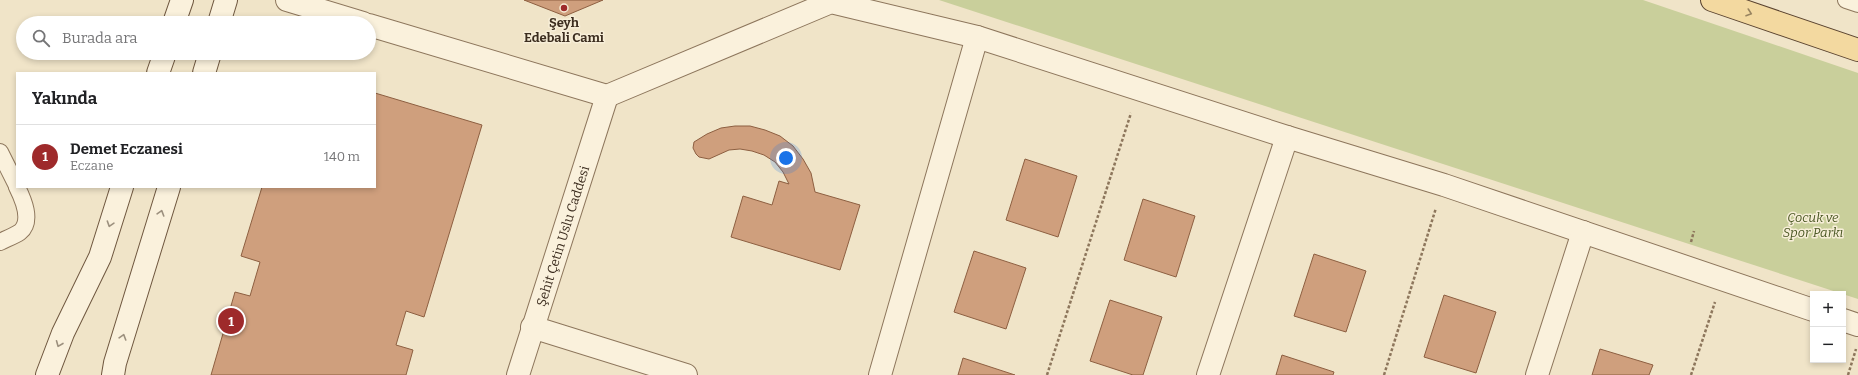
<!DOCTYPE html>
<html lang="tr">
<meta charset="utf-8">
<style>
body{margin:0;font-family:Bitter,serif;background:#f2f2f2;color:#202124}
.controls{position:absolute;right:12px;bottom:12px;display:grid;overflow:hidden;border-radius:0px;box-shadow:0 2px 6px #0003}
.controls button{width:36px;height:36px;display:grid;place-items:center;padding:0;border:0;border-bottom:1px solid #e0e0e0;background:#fff;color:#202124;font:20px sans-serif}
.you{position:absolute;left:786px;top:158px;width:14px;height:14px;margin:-10px;border:3px solid #fff;border-radius:50%;background:#1a73e8;box-shadow:0 0 0 6px #1a73e833}
.badge{display:grid;place-items:center;width:26px;height:26px;border-radius:50%;background:#9e2a2b;color:#fff;font-size:13px;font-weight:700}
.pin{position:absolute;translate:-50% -50%;border:2px solid #fff;box-shadow:0 1px 4px #0006}
.list{margin:0;padding:0;list-style:none}
h2{display:flex;justify-content:space-between;align-items:center;height:52px;margin:0;padding:0 16px;font-size:17px}
h2 small{font-size:13px;font-weight:400;color:#757577}
.list li{display:grid;grid-template-columns:26px 1fr auto;gap:12px;align-items:center;box-sizing:border-box;height:64px;padding:0 16px;border-top:1px solid #e0e0e0}
.list b{display:block;font-size:15px;white-space:nowrap}
.list p{margin:0;font-size:13px;white-space:nowrap;color:#757577}
.list em{font-size:13px;font-style:normal;color:#757577}
.icon{flex:none;width:22px;height:22px;fill:none;stroke:currentColor;stroke-width:2;stroke-linecap:round;stroke-linejoin:round}
.map{position:relative;flex:none;width:1858px;height:375px;overflow:hidden}
.search{position:absolute;background:#fff;box-shadow:0 2px 6px #0003;left:16px;top:16px;width:360px;height:44px;display:flex;align-items:center;gap:10px;box-sizing:border-box;padding:0 14px;border-radius:22px;color:#757577;font-size:15px}
.panel{position:absolute;background:#fff;box-shadow:0 2px 6px #0003;left:16px;top:72px;width:360px;height:116px;border-radius:0px}
.map>svg:first-child{display:block}
</style>
<div class="map">
<svg width="1858" height="375" viewBox="0 0 1858 375">
<rect width="100%" height="100%" fill="#f0e4c8"/>
<polygon fill="#c9cf9b" points="939,0 1643,0 1858,73 1858,299"/>
<g fill="#cf9f7d" stroke="#8d5f41">
<polygon points="524,0 603,0 565,16"/>
<polygon points="375,93 482,125 424,317 406,311 396,345 413,350 406,375 211,375 235,292 250,296 260,262 241,256 262,187 375,187"/>
<polygon points="735,126 750,126 765,130 780,136 793,146 803,159 811,173 815,192 860,205 840,270 731,237 743,196 772,205 779,181 789,184 783,172 775,162 764,155 752,151 740,149 729,150 709,159 699,157 696,154 693,148 694,142 707,134 721,128"/>
<polygon points="1025,159 1077,176 1058,237 1006,220"/>
<polygon points="1143,199 1195,216 1176,277 1124,260"/>
<polygon points="974,251 1026,268 1006,329 954,312"/>
<polygon points="1314,254 1366,271 1346,332 1294,316"/>
<polygon points="1444,295 1496,312 1476,373 1424,357"/>
<polygon points="1110,300 1162,317 1143,375 1133,375 1090,361"/>
<polygon points="1600,349 1653,365 1649,375 1592,375"/>
<polygon points="1282,355 1334,372 1333,375 1276,375"/>
<polygon points="963,358 1015,375 958,375"/>
</g>
<g fill="none" stroke-linecap="round" stroke-linejoin="round">
<g stroke="#8d765c" stroke-width="18">
<g id="lane">
<polyline points="1846,0 1858,4"/>
<polyline points="0,152 17,186"/>
<path d="M0,242C6,239 14,236 20,232C33,221 23,199 17,187"/>
</g>
</g>
<g stroke="#8d765c" stroke-width="24">
<g id="street">
<polyline points="287,0 363,23"/>
<polyline points="369,25 607,96 831,2 977,37 1287,137 1444,185 1813,310"/>
<polyline points="1843,320 1858,325"/>
<polyline points="532,327 686,375"/>
<path id="s1" d="M518,375L607,96"/>
<polyline points="880,375 977,37"/>
<polyline points="1208,375 1287,137"/>
<polyline points="1537,375 1583,232"/>
</g>
</g>
<g stroke="#6f573f" stroke-width="24">
<g id="secondary">
<polyline points="174,23 182,0"/>
<polyline points="219,23 226,0"/>
<polyline points="158,73 165,53"/>
<polyline points="204,73 210,53"/>
<polyline points="47,375 63,333 100,257 122,187"/>
<polyline points="113,375 115,363 169,187"/>
</g>
</g>
<g stroke="#5b4430" stroke-width="24">
<polyline id="primary" points="1712,0 1858,50"/>
</g>
<g stroke="#8d765c" stroke-width="2.5" stroke-dasharray="3 2" stroke-linecap="butt">
<polyline points="1691,242 1694,231"/>
<polyline points="1047,375 1131,113"/>
<polyline points="1384,375 1436,208"/>
<polyline points="1691,375 1715,302"/>
<polyline points="1848,375 1856,349"/>
</g>
<use href="#lane" stroke="#faf1dc" stroke-width="16"/>
<use href="#street" stroke="#faf1dc" stroke-width="22"/>
<use href="#secondary" stroke="#faf1dc" stroke-width="22"/>
<use href="#primary" stroke="#f3d9a0" stroke-width="22"/>
</g>
<defs><path id="oneway-chevron" d="M-2-3.5L2.5 0L-2 3.5" fill="none" stroke-width="1.6" stroke-linecap="round" stroke-linejoin="round"/></defs>
<use stroke="#988460" href="#oneway-chevron" transform="translate(1749 13) rotate(19)"/>
<g stroke="#9c907e">
<use href="#oneway-chevron" transform="translate(161 213) rotate(-73)"/>
<use href="#oneway-chevron" transform="translate(110 224) rotate(108)"/>
<use href="#oneway-chevron" transform="translate(123 337) rotate(-73)"/>
<use href="#oneway-chevron" transform="translate(59 344) rotate(112)"/>
</g>
<circle fill="#9e2a2b" stroke="#f7eed8" stroke-width="1.5" cx="564" cy="8" r="4"/>
<g text-anchor="middle" dominant-baseline="central" stroke-width="3" stroke-linejoin="round" paint-order="stroke">
<g font-size="13" font-weight="bold" fill="#3d2e20" stroke="#f7eed8">
<text x="564" y="22">Şeyh<tspan x="564" dy="15">Edebali Cami</tspan></text>
</g>
<g font-size="13" font-style="italic" fill="#4d5a26" stroke="#f7eed8">
<text x="1813" y="217">Çocuk ve<tspan x="1813" dy="15">Spor Parkı</tspan></text>
</g>
<g font-size="13" fill="#3d2e20" stroke="#f7eed8">
<text stroke="none"><textPath href="#s1" startOffset="146">Şehit Çetin Uslu Caddesi</textPath></text>
</g>
</g>
</svg>
<div class="controls">
<button>+</button>
<button>−</button>
</div>
<div class="you"></div>
<div class="pin badge" style="left:231px;top:321px">1</div>
<div class="search"><svg class="icon" aria-label="search" viewBox="0 0 24 24"><circle cx="10" cy="10" r="6"/><path d="M15 15l6 6"/></svg>Burada ara</div>
<section class="panel">
<h2>Yakında<small></small></h2>
<ul class="list">
<li><span class="badge">1</span><div><b>Demet Eczanesi</b><p>Eczane</p></div><em>140 m</em></li>
</ul>
</section>
</div>
